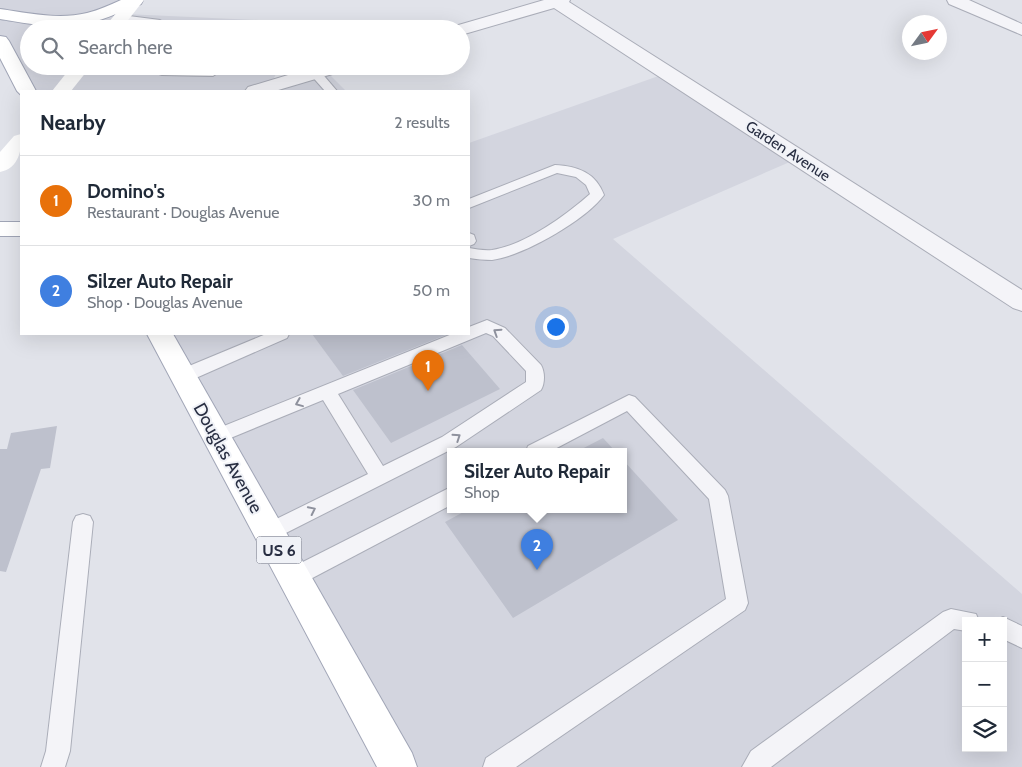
<!DOCTYPE html>
<meta charset="utf-8">
<style>
body{margin:0;font-family:Cabin,sans-serif;background:#f6f6f7;color:#1f2937}
.controls{position:absolute;right:15px;bottom:15px;display:grid;overflow:hidden;border-radius:0px;box-shadow:0 5px 20px #0002}
.controls button{width:45px;height:45px;display:grid;place-items:center;padding:0;border:0;border-bottom:1px solid #e0e1e3;background:#fff;color:#1f2937;font:25px sans-serif}
.compass{position:absolute;left:902px;top:15px;width:45px;height:45px;border-radius:50%;background:#fff;box-shadow:0 5px 20px #0002;rotate:57deg}
.you{position:absolute;left:555px;top:326px;width:18px;height:18px;margin:-12px;border:4px solid #fff;border-radius:50%;background:#1a73e8;box-shadow:0 0 0 8px #1a73e833}
.badge{display:grid;place-items:center;width:32px;height:32px;border-radius:50%;background:#0f766e;color:#fff;font-size:16px;font-weight:700}
.pin{position:absolute;translate:-50% -41px;filter:drop-shadow(0 1px 2px #0008)}
.pin::after{content:'';position:absolute;top:26px;width:18px;height:15px;background:inherit;clip-path:polygon(0 0,100% 0,50% 100%)}
.popup{position:absolute;left:447px;top:448px;width:180px;height:65px;box-sizing:border-box;display:grid;place-content:center;border-radius:0px;background:#fff;filter:drop-shadow(0 1px 4px #0005);font-size:16px;white-space:nowrap;color:#747a83}
.popup b{font-size:19px;color:#1f2937}
.popup::after{content:'';position:absolute;left:50%;top:100%;margin-left:-10px;border:10px solid transparent;border-top-color:#fff}
.list{margin:0;padding:0;list-style:none}
h2{display:flex;justify-content:space-between;align-items:center;height:65px;margin:0;padding:0 20px;font-size:21px}
h2 small{font-size:16px;font-weight:400;color:#747a83}
.list li{display:grid;grid-template-columns:32px 1fr auto;gap:15px;align-items:center;box-sizing:border-box;height:90px;padding:0 20px;border-top:1px solid #e0e1e3}
.list b{display:block;font-size:19px;white-space:nowrap}
.list p{margin:0;font-size:16px;white-space:nowrap;color:#747a83}
.list em{font-size:16px;font-style:normal;color:#747a83}
.icon{flex:none;width:28px;height:28px;fill:none;stroke:currentColor;stroke-width:2;stroke-linecap:round;stroke-linejoin:round}
.map{position:relative;flex:none;width:1022px;height:767px;overflow:hidden}
.search{position:absolute;background:#fff;box-shadow:0 5px 20px #0002;left:20px;top:20px;width:450px;height:55px;display:flex;align-items:center;gap:12px;box-sizing:border-box;padding:0 18px;border-radius:28px;color:#747a83;font-size:19px}
.panel{position:absolute;background:#fff;box-shadow:0 5px 20px #0002;left:20px;top:90px;width:450px;height:245px;border-radius:0px}
.map>svg:first-child{display:block}
</style>
<div class="map">
<svg width="1022" height="767" viewBox="0 0 1022 767">
<rect width="100%" height="100%" fill="#e1e3ea"/>
<g fill="#d3d5df" fill-rule="evenodd">
<polygon points="0,0 136,0 125,14 301,22 298,29 29,29 29,66 280,66 270,86 325,70 346,91 27,91 0,41"/>
<path d="M667,73L799,158L613,239L1022,594V767H398L160,334H469V143ZM451,451H623V509H451ZM966,621H1003V748H966Z"/>
</g>
<g fill="#bec1cd">
<polygon points="312,334 448,334 343,376"/>
<polygon points="462,345 500,389 391,443 353,390"/>
<polygon points="57,426 50,468 41,469 6,572 0,571 0,449 7,449 11,433"/>
<polygon points="603,438 615,451 578,451"/>
<polygon points="623,460 678,520 513,618 445,522 469,509 623,509"/>
</g>
<g fill="none" stroke-linecap="round" stroke-linejoin="round">
<g stroke="#aaadb8" stroke-width="2">
<g id="lane">
<polygon points="121,15 160,20 165,23 162,29 151,29 153,25 117,20 116,18"/>
<polygon points="139,66 213,68 219,72 213,76 162,75 141,68"/>
<polygon points="315,69 319,70 337,91 325,91 309,73"/>
<path d="M555,165C578,166 596,173 604,195C586,220 523,256 492,260C484,260 476,259 469,258V248C476,249 484,251 492,250C525,245 565,216 590,194L586,185L576,177L557,173L469,208V199Z"/>
<polygon points="469,233 474,235 476,241 474,244 469,246"/>
<path d="M487,320L505,328L541,365C545,372 545,383 541,390L456,447L276,538L269,541L262,538L259,532L262,526L368,474L323,400L216,444L209,442L207,437L209,432L452,334H469V327ZM486,333L493,336L526,371V382L442,437L383,466L338,394Z"/>
<polygon points="266,334 289,334 287,338 189,381 183,382 177,381 174,376 177,371"/>
<polygon points="629,395 635,397 725,490 728,496 748,603 745,610 516,767 483,767 486,758 726,599 709,499 627,411 551,451 526,451 528,446"/>
<polygon points="451,487 451,505 301,584 294,586 287,584 284,577 287,570"/>
<polygon points="83,514 90,516 93,522 70,751 65,767 41,767 46,751 73,522 76,516"/>
<polygon points="951,609 976,614 979,621 966,621 966,631 954,629 771,767 742,767 751,751 943,612"/>
<polygon points="1003,617 1022,626 1022,648 1003,639 1003,621 995,621"/>
</g>
</g>
<g stroke="#aaadb8" stroke-width="2">
<g id="street">
<polygon points="544,0 570,0 569,2 1022,290 1022,311 1013,308 554,8 461,35 461,29 453,29 455,26"/>
<polygon points="947,0 969,0 1022,24 1022,35 949,4"/>
<polygon points="318,66 348,66 346,70 275,91 245,91 248,87"/>
</g>
</g>
<g stroke="#a0a5b6" stroke-width="2">
<g id="primary">
<path d="M121,0H143L141,4C120,12 100,22 78,25C52,29 26,23 0,19V9C28,13 59,20 87,13C99,10 110,5 121,0Z"/>
<polygon points="0,36 6,37 9,41 36,91 21,91 21,95 17,91 0,58"/>
<rect x="0" y="222" width="21" height="14"/>
<polygon points="147,334 173,334 412,753 417,767 377,767"/>
</g>
</g>
<use href="#lane" fill="#f4f4f8" fill-rule="evenodd"/>
<use href="#street" fill="#f4f4f8" fill-rule="evenodd"/>
<g fill="#fff" fill-rule="evenodd">
<polygon points="127,0 144,0 121,29 103,29"/>
<polygon points="72,66 91,66 71,91 52,91"/>
<path d="M21,134C22,150 19,168 0,172V152L14,136Z"/>
</g>
<use href="#primary" fill="#fff" fill-rule="evenodd"/>
</g>
<defs><path id="oneway-chevron" d="M-2-3.5L2.5 0L-2 3.5" fill="none" stroke-width="1.6" stroke-linecap="round" stroke-linejoin="round" transform="scale(1.25)"/></defs>
<g stroke="#8e919d">
<use href="#oneway-chevron" transform="translate(497 332) rotate(-147)"/>
<use href="#oneway-chevron" transform="translate(299 403) rotate(158)"/>
<use href="#oneway-chevron" transform="translate(457 437) rotate(-34)"/>
<use href="#oneway-chevron" transform="translate(312 510) rotate(-26)"/>
</g>
<g text-anchor="middle" dominant-baseline="central" stroke-width="4" stroke-linejoin="round" paint-order="stroke">
<g font-size="15" fill="#282e42" stroke="#f0f2f7">
<text transform="translate(788 151) rotate(33)">Garden Avenue</text>
</g>
<rect fill="#f0f2f7" stroke="#646978" stroke-width="1" x="256.5" y="536.5" width="45" height="27" rx="4"/>
<g font-size="16" font-weight="bold" fill="#282e42">
<text x="279" y="550">US 6</text>
</g>
<g font-size="18" fill="#282e42" stroke="#f0f2f7">
<text transform="translate(228 458) rotate(61)">Douglas Avenue</text>
</g>
</g>
</svg>
<div class="controls">
<button>+</button>
<button>−</button>
<button><svg class="icon" aria-label="layers" viewBox="0 0 24 24"><path d="M12 4l9 5-9 5-9-5zM3 14l9 5 9-5"/></svg></button>
</div>
<svg class="compass" viewBox="-18 -18 36 36"><path d="M0-13l5 13h-10z" fill="#e53935"/><path d="M0 13l5-13h-10z" fill="#747a83"/></svg>
<div class="you"></div>
<div class="pin badge" style="left:428px;top:391px;background:#e8710a">1</div>
<div class="pin badge" style="left:537px;top:570px;background:#3f7fe0">2</div>
<div class="popup"><b>Silzer Auto Repair</b>Shop</div>
<div class="search"><svg class="icon" aria-label="search" viewBox="0 0 24 24"><circle cx="10" cy="10" r="6"/><path d="M15 15l6 6"/></svg>Search here</div>
<section class="panel">
<h2>Nearby<small>2 results</small></h2>
<ul class="list">
<li><span class="badge" style="background:#e8710a">1</span><div><b>Domino's</b><p>Restaurant · Douglas Avenue</p></div><em>30 m</em></li>
<li><span class="badge" style="background:#3f7fe0">2</span><div><b>Silzer Auto Repair</b><p>Shop · Douglas Avenue</p></div><em>50 m</em></li>
</ul>
</section>
</div>
